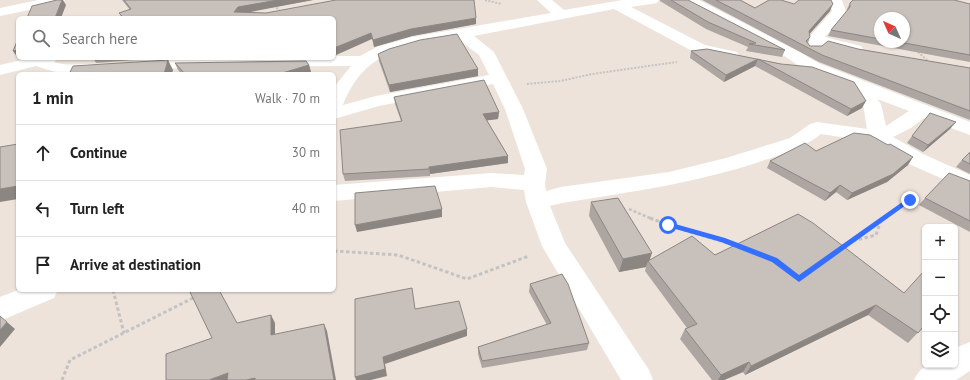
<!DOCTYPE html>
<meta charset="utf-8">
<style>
body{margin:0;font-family:"PT Sans",sans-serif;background:#f2f2f2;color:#222}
.controls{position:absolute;right:12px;bottom:12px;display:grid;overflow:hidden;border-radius:6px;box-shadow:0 1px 3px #0004}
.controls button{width:36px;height:36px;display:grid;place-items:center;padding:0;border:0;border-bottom:1px solid #e0e0e0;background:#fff;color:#222;font:20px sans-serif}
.compass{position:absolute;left:874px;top:12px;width:36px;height:36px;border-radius:50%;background:#fff;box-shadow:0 1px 3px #0004;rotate:315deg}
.stop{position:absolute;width:12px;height:12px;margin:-9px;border:3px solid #356fff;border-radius:50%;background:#fff}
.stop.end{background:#356fff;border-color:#fff;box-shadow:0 1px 4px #0008}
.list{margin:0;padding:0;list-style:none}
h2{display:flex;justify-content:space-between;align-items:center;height:52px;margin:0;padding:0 16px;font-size:17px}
h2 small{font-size:13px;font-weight:400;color:#767676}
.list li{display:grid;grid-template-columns:26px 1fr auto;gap:12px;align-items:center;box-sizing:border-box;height:56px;padding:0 16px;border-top:1px solid #e0e0e0}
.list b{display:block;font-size:15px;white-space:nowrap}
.list em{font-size:13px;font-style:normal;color:#767676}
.icon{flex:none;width:22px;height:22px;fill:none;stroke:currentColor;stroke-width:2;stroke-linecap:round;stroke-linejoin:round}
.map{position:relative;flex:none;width:970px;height:380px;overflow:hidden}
.search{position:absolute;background:#fff;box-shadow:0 1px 3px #0004;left:16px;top:16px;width:320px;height:44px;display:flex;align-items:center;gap:10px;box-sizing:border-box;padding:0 14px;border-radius:6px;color:#767676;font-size:15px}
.panel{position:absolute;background:#fff;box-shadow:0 1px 3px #0004;left:16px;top:72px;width:320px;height:220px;border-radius:6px}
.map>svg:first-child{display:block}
</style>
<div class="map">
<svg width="970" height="380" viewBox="0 0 970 380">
<rect width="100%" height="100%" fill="#ede3db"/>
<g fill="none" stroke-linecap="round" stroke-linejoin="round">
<g stroke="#c3c3c3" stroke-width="2" stroke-dasharray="2 1.5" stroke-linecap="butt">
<polyline points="485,0 502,4"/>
<polyline points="274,5 281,12"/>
<polyline points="918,52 929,62"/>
<polyline points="527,84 560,81 592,74 677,62"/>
</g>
<g stroke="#c3c3c3" stroke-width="2.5" stroke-dasharray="3 2" stroke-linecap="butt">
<polyline points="629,209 652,219"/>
<polyline points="884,219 910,200"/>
</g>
<g stroke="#c3c3c3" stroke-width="3" stroke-dasharray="3.5 2.5" stroke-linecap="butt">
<polyline points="650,218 668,225 737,246"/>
<polyline points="853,241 876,235 881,220"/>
<polyline points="842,248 885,218"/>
<polyline points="334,251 398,255 467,279 529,256"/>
<polyline points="113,290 124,333"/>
<polyline points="62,380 70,360 195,297"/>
</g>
<g fill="#fff" fill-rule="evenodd">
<polygon points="38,0 65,0 63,3 0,16 0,8"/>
<path d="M537,0H552L564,10L622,0H659L657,3L631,7L705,45L737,52L739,55L737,58L731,60L694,52L614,9L474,36L494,52L523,109L547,169L545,183L546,191L561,187L669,172L726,158L790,138L810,124L817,122L867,129L863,104L851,88L806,71L786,57L684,3L682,0H699L798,51L818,63L970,122V135L924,118L911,128L893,137L923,154L970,175V191L909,164L873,142L821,134C801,149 786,153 762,161C697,183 630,192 562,203L550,206L565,243L649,370L653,380H621L542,246L526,202L524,190L491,187L334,201V185L491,173L524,175L525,169L505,109L493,84L379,106L334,119V87L351,66L194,67L139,71L133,69L131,66L133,63L139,61L182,58H334V56H360L377,47L412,37L551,13ZM458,39L479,55L489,75L376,96L343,105C366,48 404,48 458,39ZM877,99L909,111L886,126L881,104Z"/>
<path d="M828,0H842L846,12L825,37L861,46L863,49L861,52L855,54L824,46C820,52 814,53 807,51L805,48L809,44L807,39L810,36L832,11Z"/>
<path d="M30,58H59L54,62C72,68 90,61 107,65L109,69L107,73L101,74H62L36,66L0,75V65Z"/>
<polygon points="18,290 58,290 54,298 0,321 0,297"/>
<path d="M970,342V371L956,380H914C923,360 936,365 955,365V348Z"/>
</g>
</g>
<g fill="#aca5a1" fill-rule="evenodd">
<polygon points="122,0 313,0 246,12 476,24 412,36 374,47 372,39 334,18 122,18 119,13 130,10"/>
<polygon points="660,0 688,0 785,50 782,57 746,51 748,47 706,29 660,1"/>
<polygon points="702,0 740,0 755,8 794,4 830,11 809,34 810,37 808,43 810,46 858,49 970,68 970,120 819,62"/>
<path d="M850,3L970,4V62L828,36L831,30L847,11V9ZM880,18L904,42H880Z"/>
<polygon points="707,49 781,64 862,108 847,116 755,66 724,82 690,58 691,51"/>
<polygon points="378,54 478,69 478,76 390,92 379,61"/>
<polygon points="93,58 161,58 96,63"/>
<polygon points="175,63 309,65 311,72 305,74 182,74 178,70"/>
<polygon points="394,97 499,112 498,119 487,120 508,163 430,174 430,176 345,181 343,174 401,121 395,104"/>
<polygon points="950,129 923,152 907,143 912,136"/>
<polygon points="816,151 908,165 887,182 847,200 836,192 825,201 767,168 770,161"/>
<polygon points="970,152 970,174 956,167 962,160"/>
<polygon points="970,182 970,232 919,205 925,198"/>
<polygon points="591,202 650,260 715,255 798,214 925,325 908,343 868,315 745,375 743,372 724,380 712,380 680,339 685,329 687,328 645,271 646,267 619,272 589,216"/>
<polygon points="530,284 589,343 587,350 482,368 478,354 478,347 547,325 529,292"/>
</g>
<g fill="#8c8683">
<polygon points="62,0 63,0 66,5 61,18 55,18"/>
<polygon points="278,0 313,0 240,14 234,12 238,7"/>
<polygon points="833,4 830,11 806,38 809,31"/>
<polygon points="476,18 476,24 412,36 374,47 373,40 411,29"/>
<polygon points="371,33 372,39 334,56 334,48"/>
<polygon points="18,50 18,57 17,57 13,51"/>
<polygon points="758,59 755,66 724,82 726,75"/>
<polygon points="168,60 173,70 172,74 164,74"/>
<polygon points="309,65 311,72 305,74 279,74"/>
<polygon points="478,69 478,76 390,92 389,85"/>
<polygon points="866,101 862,108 847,116 851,109"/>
<polygon points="499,112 498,119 483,121 483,114"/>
<polygon points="956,122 950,129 923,152 928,145"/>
<polygon points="508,156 508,163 430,174 429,167"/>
<polygon points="913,157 908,165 887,182 847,200 852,193"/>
<polygon points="840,185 836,192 825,201 830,193"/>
<polygon points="18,186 18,199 0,202 0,189"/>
<polygon points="442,209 442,217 357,232 355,225"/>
<polygon points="652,253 649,262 648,261 646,267 619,272 623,259"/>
<polygon points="876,305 868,315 745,375 751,366"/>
<polygon points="271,315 275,323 275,342 271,335"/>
<polygon points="7,322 15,329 0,347 0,330"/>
<polygon points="324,324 327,331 336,380 334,380"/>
<polygon points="467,329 467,336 385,364 387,376 371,380 356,380 355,377 383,357"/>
<polygon points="749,362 743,372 724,380 718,380 721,375"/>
<polygon points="228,373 232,380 209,380"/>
<polygon points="255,378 257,380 246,380"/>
</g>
<g fill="#c8c0bb" stroke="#8c8683">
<polygon points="57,0 62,0 55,18 27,18 32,6"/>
<polygon points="124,0 278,0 238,7 234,12 266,13 336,0 474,0 476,18 411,29 373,40 371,33 334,48 334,18 124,18 119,13 131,9"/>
<polygon points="671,0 688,0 785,50 749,44 756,43 708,22"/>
<polygon points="716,0 740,0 755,8 769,0 781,0 794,4 799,0 831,0 833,4 809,31 810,37 806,41 810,46 822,46 828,41 858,49 970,68 970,111 822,55"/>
<polygon points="853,0 954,0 970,4 970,55 899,42 904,42 904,18 880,18 880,39 831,30 850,7 850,3"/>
<polygon points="457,34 478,69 389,85 378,54 389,49 420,40"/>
<polygon points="18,39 18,50 13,51"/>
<polygon points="707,49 781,64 812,67 854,82 866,101 851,109 758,59 726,75 691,51"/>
<polygon points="168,60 164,74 69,74 73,66"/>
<polygon points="306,61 309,65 279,74 185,74 175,63"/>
<polygon points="484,80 499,112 483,114 508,156 429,167 429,169 343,174 340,130 402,121 394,97"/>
<polygon points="930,113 956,122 928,145 912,136"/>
<polygon points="854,133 870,135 888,145 890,144 913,157 893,174 852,193 840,185 830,193 770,161 805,143 816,151"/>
<polygon points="18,144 18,186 0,189 0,147"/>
<polygon points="970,152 970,164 962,160"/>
<polygon points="949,173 970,181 970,221 925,198"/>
<polygon points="435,186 442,209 355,225 355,193"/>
<polygon points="618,198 652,253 623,259 591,202"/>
<polygon points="798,214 813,223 904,293 924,271 925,272 925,325 918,333 876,305 751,366 749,362 721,375 685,329 697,324 648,261 692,236 715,255"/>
<polygon points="562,274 568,284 589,343 482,361 478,347 551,323 530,284"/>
<polygon points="412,288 415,309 459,301 467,329 383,357 385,369 355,377 355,299"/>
<polygon points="189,290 219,290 237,323 271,315 271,335 324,324 334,380 255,380 255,378 246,380 227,380 228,373 209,380 166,380 166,354 212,338"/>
<polygon points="0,316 7,322 0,330"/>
</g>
<polygon fill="#356fff" points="908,198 913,200 799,282 772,262 721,242 665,226 664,225 668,222 725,238 777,258 799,275"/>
</svg>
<div class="controls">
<button>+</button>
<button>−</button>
<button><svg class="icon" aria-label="locate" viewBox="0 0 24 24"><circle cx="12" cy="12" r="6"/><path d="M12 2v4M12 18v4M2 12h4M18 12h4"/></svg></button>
<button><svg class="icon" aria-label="layers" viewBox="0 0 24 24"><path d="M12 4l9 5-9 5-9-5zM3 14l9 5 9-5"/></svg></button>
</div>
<svg class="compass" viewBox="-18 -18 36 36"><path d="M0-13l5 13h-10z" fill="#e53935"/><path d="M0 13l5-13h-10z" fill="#767676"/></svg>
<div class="stop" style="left:668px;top:225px"></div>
<div class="stop end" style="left:910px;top:200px"></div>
<div class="search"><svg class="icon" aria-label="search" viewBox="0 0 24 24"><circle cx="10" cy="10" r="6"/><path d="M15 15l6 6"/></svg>Search here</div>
<section class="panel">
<h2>1 min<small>Walk · 70 m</small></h2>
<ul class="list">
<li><svg class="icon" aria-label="ahead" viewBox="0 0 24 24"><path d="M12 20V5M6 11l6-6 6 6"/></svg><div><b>Continue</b></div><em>30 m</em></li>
<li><svg class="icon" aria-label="left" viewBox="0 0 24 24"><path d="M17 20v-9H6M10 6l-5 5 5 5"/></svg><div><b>Turn left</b></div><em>40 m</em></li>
<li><svg class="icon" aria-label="arrive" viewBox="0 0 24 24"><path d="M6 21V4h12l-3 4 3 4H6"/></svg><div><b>Arrive at destination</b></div></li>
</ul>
</section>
</div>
